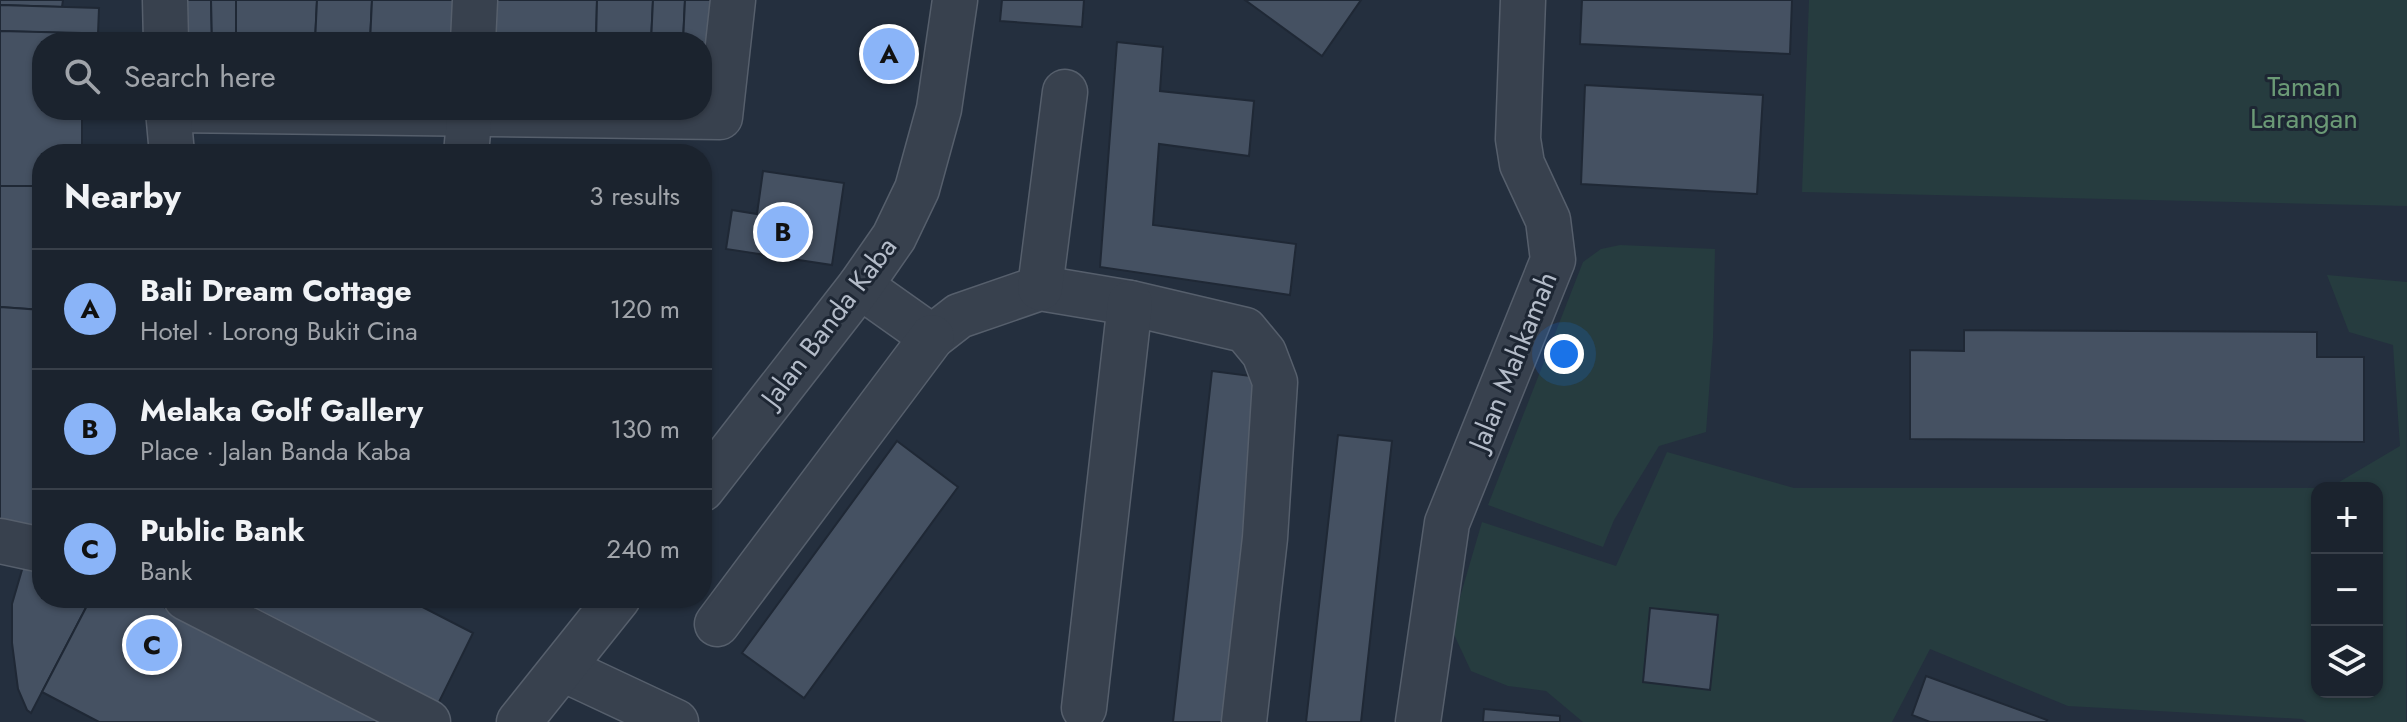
<!DOCTYPE html>
<meta charset="utf-8">
<style>
body{margin:0;font-family:Jost,sans-serif;background:#242b36;color:#f1f3f6}
.controls{position:absolute;right:24px;bottom:24px;display:grid;overflow:hidden;border-radius:16px;box-shadow:0 2px 6px #0004}
.controls button{width:72px;height:72px;display:grid;place-items:center;padding:0;border:0;border-bottom:2px solid #39404a;background:#1b232e;color:#f1f3f6;font:40px sans-serif}
.you{position:absolute;left:1564px;top:354px;width:28px;height:28px;margin:-20px;border:6px solid #fff;border-radius:50%;background:#1a73e8;box-shadow:0 0 0 12px #1a73e833}
.badge{display:grid;place-items:center;width:52px;height:52px;border-radius:50%;background:#8ab4f8;color:#111;font-size:26px;font-weight:700}
.pin{position:absolute;translate:-50% -50%;border:4px solid #fff;box-shadow:0 2px 8px #0006}
.list{margin:0;padding:0;list-style:none}
h2{display:flex;justify-content:space-between;align-items:center;height:104px;margin:0;padding:0 32px;font-size:34px}
h2 small{font-size:26px;font-weight:400;color:#a0a4aa}
.list li{display:grid;grid-template-columns:52px 1fr auto;gap:24px;align-items:center;box-sizing:border-box;height:120px;padding:0 32px;border-top:2px solid #39404a}
.list b{display:block;font-size:30px;white-space:nowrap}
.list p{margin:0;font-size:26px;white-space:nowrap;color:#a0a4aa}
.list em{font-size:26px;font-style:normal;color:#a0a4aa}
.icon{flex:none;width:44px;height:44px;fill:none;stroke:currentColor;stroke-width:2;stroke-linecap:round;stroke-linejoin:round}
.map{position:relative;flex:none;width:2407px;height:722px;overflow:hidden}
.search{position:absolute;background:#1b232e;box-shadow:0 2px 6px #0004;left:32px;top:32px;width:680px;height:88px;display:flex;align-items:center;gap:20px;box-sizing:border-box;padding:0 28px;border-radius:32px;color:#a0a4aa;font-size:30px}
.panel{position:absolute;background:#1b232e;box-shadow:0 2px 6px #0004;left:32px;top:144px;width:680px;height:464px;border-radius:32px}
.map>svg:first-child{display:block}
</style>
<div class="map">
<svg width="2407" height="722" viewBox="0 0 2407 722">
<rect width="100%" height="100%" fill="#242f3e"/>
<g fill="#263c3f">
<polygon points="1809,0 2407,0 2407,206 1802,192"/>
<polygon points="1620,245 1715,249 1713,338 1706,432 1659,446 1614,520 1603,547 1488,505 1583,262 1601,249"/>
<polygon points="2327,275 2407,282 2406,722 2307,722 2302,719 2068,706 1930,649 1892,722 1583,722 1546,691 1508,686 1471,671 1451,628 1482,522 1616,566 1667,452 1794,488 2317,488 2317,692 2377,692 2377,488 2329,488 2400,446 2393,345 2349,332"/>
</g>
<g fill="#455162" stroke="#1f2835" stroke-width="2">
<polygon points="0,0 63,0 62,7 0,5"/>
<polygon points="173,0 211,0 212,42 174,42"/>
<polygon points="211,0 236,0 236,42 212,42"/>
<polygon points="236,0 317,0 315,42 236,42"/>
<polygon points="317,0 372,0 370,42 315,42"/>
<polygon points="372,0 460,0 458,42 370,42"/>
<polygon points="489,0 597,0 596,42 487,42"/>
<polygon points="597,0 653,0 651,42 596,42"/>
<polygon points="653,0 685,0 683,42 651,42"/>
<polygon points="685,0 715,0 702,98 702,42 683,42"/>
<polygon points="1002,0 1084,0 1082,27 1000,21"/>
<polygon points="1245,0 1361,0 1322,56"/>
<polygon points="1582,0 1792,0 1790,54 1580,44"/>
<polygon points="0,5 99,8 98,34 0,31"/>
<polygon points="0,31 81,33 81,42 42,42 42,110 82,110 82,154 42,154 42,186 0,186"/>
<polygon points="1117,42 1163,47 1160,91 1254,101 1249,156 1159,144 1153,225 1296,244 1290,295 1100,267"/>
<polygon points="1585,85 1763,95 1757,194 1581,184"/>
<polygon points="763,171 844,183 832,265 726,249 732,210 757,214"/>
<polygon points="0,186 42,186 42,310 0,307"/>
<polygon points="0,307 42,310 42,539 0,530"/>
<polygon points="1964,330 2317,332 2317,357 2364,357 2364,442 1910,439 1910,350 1964,351"/>
<polygon points="1212,371 1266,378 1228,722 1173,722"/>
<polygon points="1338,435 1392,441 1361,722 1306,722"/>
<polygon points="897,441 958,487 804,698 742,653"/>
<polygon points="24,563 42,573 42,598 91,598 31,713 27,710 18,689 12,643 12,604"/>
<polygon points="91,598 147,598 385,722 99,722 42,692"/>
<polygon points="221,598 405,598 473,633 437,706"/>
<polygon points="1650,608 1718,615 1710,690 1643,682"/>
<polygon points="1926,676 2047,720 2046,722 1930,722 1912,715"/>
<polygon points="1484,709 1560,716 1560,722 1483,722"/>
</g>
<g fill="none" stroke-linecap="round" stroke-linejoin="round">
<g stroke="#565f6c" stroke-width="47">
<g id="minor">
<polyline points="165,0 166,42"/>
<polyline points="473,42 475,0"/>
<polyline points="168,110 720,117 733,0"/>
<polyline points="168,110 172,154"/>
<polyline points="466,154 470,110"/>
<polyline points="860,286 932,337 959,316 1040,288 1130,303 1245,330 1264,353 1275,382 1265,538 1244,722"/>
<polyline points="1040,288 1065,92"/>
<polyline points="702,489 860,286 894,237 917,189 939,109 955,0"/>
<polyline points="0,541 42,550"/>
<polyline points="186,598 428,722"/>
<polyline points="717,624 932,337"/>
<polyline points="563,669 676,722"/>
<polyline points="1084,708 1130,303"/>
<polyline points="519,722 618,598"/>
<polyline points="1418,722 1447,523 1553,260 1548,220 1522,164 1518,139 1523,0"/>
</g>
</g>
<use href="#minor" stroke="#38414e" stroke-width="44"/>
</g>
<g text-anchor="middle" dominant-baseline="central" stroke-width="6" stroke-linejoin="round" paint-order="stroke">
<g font-size="28" fill="#6b9a76" stroke="#1d2633">
<text x="2304" y="86">Taman<tspan x="2304" dy="32">Larangan</tspan></text>
</g>
<g font-size="28" fill="#b4bcc9" stroke="#1d2633">
<text transform="translate(829 322) rotate(-53)">Jalan Banda Kaba</text>
<text transform="translate(1513 361) rotate(-68)">Jalan Mahkamah</text>
</g>
</g>
</svg>
<div class="controls">
<button>+</button>
<button>−</button>
<button><svg class="icon" aria-label="layers" viewBox="0 0 24 24"><path d="M12 4l9 5-9 5-9-5zM3 14l9 5 9-5"/></svg></button>
</div>
<div class="you"></div>
<div class="pin badge" style="left:889px;top:54px">A</div>
<div class="pin badge" style="left:783px;top:232px">B</div>
<div class="pin badge" style="left:152px;top:645px">C</div>
<div class="search"><svg class="icon" aria-label="search" viewBox="0 0 24 24"><circle cx="10" cy="10" r="6"/><path d="M15 15l6 6"/></svg>Search here</div>
<section class="panel">
<h2>Nearby<small>3 results</small></h2>
<ul class="list">
<li><span class="badge">A</span><div><b>Bali Dream Cottage</b><p>Hotel · Lorong Bukit Cina</p></div><em>120 m</em></li>
<li><span class="badge">B</span><div><b>Melaka Golf Gallery</b><p>Place · Jalan Banda Kaba</p></div><em>130 m</em></li>
<li><span class="badge">C</span><div><b>Public Bank</b><p>Bank</p></div><em>240 m</em></li>
</ul>
</section>
</div>
